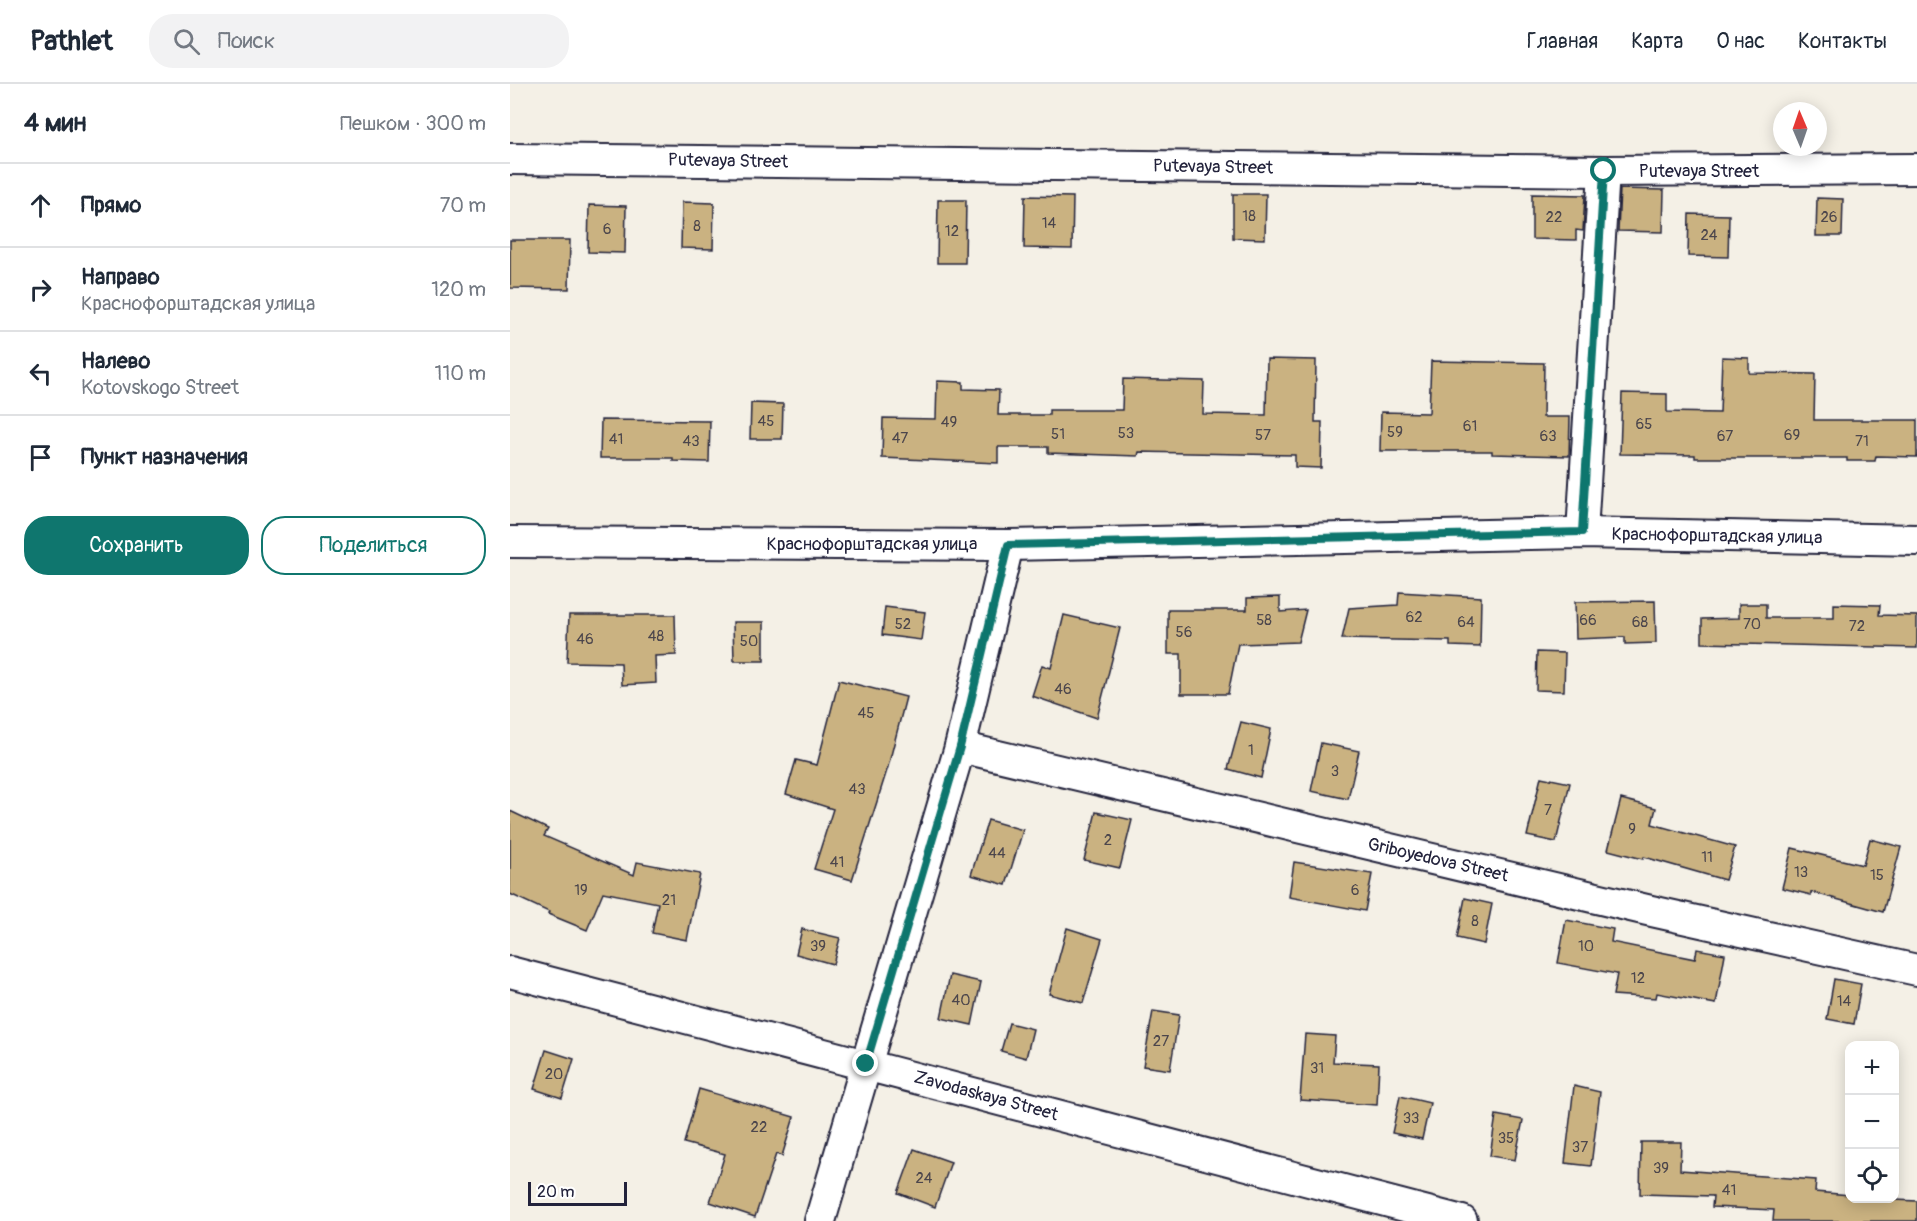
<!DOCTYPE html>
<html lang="ru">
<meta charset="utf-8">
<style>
body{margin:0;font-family:Pangolin,sans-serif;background:#f2f2f3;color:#1f2937}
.controls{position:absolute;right:18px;bottom:18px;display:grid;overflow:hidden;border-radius:12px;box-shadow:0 3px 15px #0003}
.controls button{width:54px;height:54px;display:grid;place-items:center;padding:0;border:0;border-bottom:2px solid #e0e1e3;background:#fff;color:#1f2937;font:30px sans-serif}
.compass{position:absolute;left:1263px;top:18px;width:54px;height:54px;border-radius:50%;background:#fff;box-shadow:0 3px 15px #0003;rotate:358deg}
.scale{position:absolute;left:18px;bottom:15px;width:99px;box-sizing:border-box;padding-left:6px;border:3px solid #22223b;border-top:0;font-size:16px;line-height:21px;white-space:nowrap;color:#22223b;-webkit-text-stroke:4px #fff;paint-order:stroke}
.stop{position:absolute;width:18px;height:18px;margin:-14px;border:4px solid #0f766e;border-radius:50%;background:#fff}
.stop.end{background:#0f766e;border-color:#fff;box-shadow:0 2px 6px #0008}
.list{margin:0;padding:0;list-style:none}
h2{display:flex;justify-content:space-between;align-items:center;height:78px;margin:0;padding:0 24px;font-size:26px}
h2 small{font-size:20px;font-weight:400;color:#747a83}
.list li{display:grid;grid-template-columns:39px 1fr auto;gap:18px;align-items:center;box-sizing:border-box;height:84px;padding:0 24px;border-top:2px solid #e0e1e3}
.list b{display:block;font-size:22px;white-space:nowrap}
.list p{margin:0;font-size:20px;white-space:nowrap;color:#747a83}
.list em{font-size:20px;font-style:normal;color:#747a83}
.actions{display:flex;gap:12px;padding:18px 24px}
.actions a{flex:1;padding:14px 0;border:2px solid #0f766e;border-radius:24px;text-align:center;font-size:21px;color:#0f766e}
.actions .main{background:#0f766e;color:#fff}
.icon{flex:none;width:33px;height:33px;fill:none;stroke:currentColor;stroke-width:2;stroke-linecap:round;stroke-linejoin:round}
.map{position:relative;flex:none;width:1407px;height:1137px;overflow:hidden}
header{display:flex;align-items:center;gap:36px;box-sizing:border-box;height:84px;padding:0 30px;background:#fff;border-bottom:2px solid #e0e1e3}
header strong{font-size:28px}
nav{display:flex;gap:33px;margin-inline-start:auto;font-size:21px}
.search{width:420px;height:54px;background:#f2f2f3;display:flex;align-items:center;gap:15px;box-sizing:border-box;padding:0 21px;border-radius:24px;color:#747a83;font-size:22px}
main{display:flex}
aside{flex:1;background:#fff}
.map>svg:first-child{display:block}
</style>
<header>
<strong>Pathlet</strong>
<div class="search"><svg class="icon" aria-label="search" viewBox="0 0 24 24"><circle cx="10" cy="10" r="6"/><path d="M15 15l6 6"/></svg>Поиск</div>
<nav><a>Главная</a><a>Карта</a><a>О нас</a><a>Контакты</a></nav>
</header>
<main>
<aside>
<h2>4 мин<small>Пешком · 300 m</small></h2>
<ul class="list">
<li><svg class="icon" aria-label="ahead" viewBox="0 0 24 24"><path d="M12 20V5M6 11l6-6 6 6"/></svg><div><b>Прямо</b></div><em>70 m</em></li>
<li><svg class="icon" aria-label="right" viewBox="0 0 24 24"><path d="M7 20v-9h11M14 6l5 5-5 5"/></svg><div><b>Направо</b><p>Краснофорштадская улица</p></div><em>120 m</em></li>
<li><svg class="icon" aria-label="left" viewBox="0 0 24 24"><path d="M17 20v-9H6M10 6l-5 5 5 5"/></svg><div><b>Налево</b><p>Kotovskogo Street</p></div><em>110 m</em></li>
<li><svg class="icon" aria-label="arrive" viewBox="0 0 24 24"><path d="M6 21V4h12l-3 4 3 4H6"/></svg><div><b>Пункт назначения</b></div></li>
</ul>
<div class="actions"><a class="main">Сохранить</a><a>Поделиться</a></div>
</aside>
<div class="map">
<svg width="1407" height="1137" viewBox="0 0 1407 1137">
<rect width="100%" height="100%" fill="#f4f0e6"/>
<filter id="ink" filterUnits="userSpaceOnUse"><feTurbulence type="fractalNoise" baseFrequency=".0167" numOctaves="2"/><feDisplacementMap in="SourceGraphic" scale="12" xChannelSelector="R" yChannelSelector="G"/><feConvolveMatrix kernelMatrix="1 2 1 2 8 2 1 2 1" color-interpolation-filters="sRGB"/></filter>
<g filter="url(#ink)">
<g fill="#cab281" stroke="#22223b" stroke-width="1.5">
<polygon points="1110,105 1154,106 1153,148 1108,147"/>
<polygon points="723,110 756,110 755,155 723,154"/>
<polygon points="1022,110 1075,111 1073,147 1066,146 1066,156 1022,155"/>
<polygon points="515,112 563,113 562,165 514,164"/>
<polygon points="1307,114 1333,115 1332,152 1306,152"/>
<polygon points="428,116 456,116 455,179 427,179"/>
<polygon points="172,118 204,119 203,165 171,164"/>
<polygon points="79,121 116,122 115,169 78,168"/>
<polygon points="1179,130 1219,131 1218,173 1178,172"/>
<polygon points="0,156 60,156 59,205 0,204"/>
<polygon points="1212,273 1239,274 1239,289 1305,290 1304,336 1407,336 1407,373 1366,372 1365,377 1337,377 1337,374 1185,374 1185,371 1110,370 1112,309 1157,310 1157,328 1210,329"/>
<polygon points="757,275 806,276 805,338 812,338 811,384 785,383 785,371 629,368 628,372 538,369 538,363 488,363 488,379 372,374 373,334 426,335 427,297 453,298 453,305 489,306 488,331 539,331 539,326 612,326 613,295 694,297 693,330 756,331"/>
<polygon points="921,277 1034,279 1033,333 1060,333 1059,372 982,370 982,367 870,367 871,328 919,329"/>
<polygon points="241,319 273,320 272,355 240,355"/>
<polygon points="91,336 200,337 199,378 163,377 163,374 90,374"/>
<polygon points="889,508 971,513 970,563 940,562 940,557 832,555 839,524 888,521"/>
<polygon points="770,513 770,528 796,526 788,558 728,560 718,610 671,610 671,570 658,570 658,526 737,526 737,514"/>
<polygon points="1145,517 1146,559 1115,560 1115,553 1066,555 1065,518"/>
<polygon points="1229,520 1256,520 1256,534 1324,534 1324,520 1370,521 1369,531 1407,532 1407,564 1192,559 1192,535 1229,534"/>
<polygon points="375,523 415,528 411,556 372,551"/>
<polygon points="59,531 165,531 166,571 145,572 146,599 112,601 111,579 57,578"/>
<polygon points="554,531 610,544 587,634 522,612 532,581 541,584"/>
<polygon points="223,538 254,538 254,577 224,577"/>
<polygon points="1027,568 1055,569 1054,607 1026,606"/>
<polygon points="329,596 396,613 378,683 342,796 304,785 323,725 276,710 286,676 307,681"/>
<polygon points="731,638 761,645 751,694 718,685"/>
<polygon points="811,659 849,667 838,715 801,707"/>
<polygon points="1031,693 1060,699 1046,758 1017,752"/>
<polygon points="1111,715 1146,724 1142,740 1225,763 1215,796 1134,773 1133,775 1098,766"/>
<polygon points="0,727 38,745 34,752 124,791 127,778 190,790 177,856 142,849 148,819 93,808 77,846 38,830 39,828 0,810"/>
<polygon points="586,728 622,736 610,784 574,776"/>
<polygon points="478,736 513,746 496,801 461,791"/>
<polygon points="1360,755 1391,763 1373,828 1301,808 1301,811 1272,804 1282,764 1353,781"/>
<polygon points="784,778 862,790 855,827 779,813"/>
<polygon points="955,814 982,820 974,860 947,854"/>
<polygon points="1056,836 1103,845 1101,858 1185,875 1187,865 1215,870 1206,920 1147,909 1146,914 1103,911 1107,890 1048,879"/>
<polygon points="557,844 592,855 573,919 539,910"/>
<polygon points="292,845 330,854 323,880 286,870"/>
<polygon points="440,891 471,898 462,941 431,934"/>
<polygon points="1324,895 1351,900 1344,940 1317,935"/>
<polygon points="643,927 669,931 660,986 633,982"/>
<polygon points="499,939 523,945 516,974 491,967"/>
<polygon points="795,950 825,952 823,978 869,980 867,1021 790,1016"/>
<polygon points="36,966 64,975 52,1014 24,1005"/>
<polygon points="1064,1002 1090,1008 1081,1082 1055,1079"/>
<polygon points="189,1005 284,1033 272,1072 266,1070 245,1133 200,1118 215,1070 174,1059"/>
<polygon points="890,1012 920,1019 912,1055 882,1049"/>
<polygon points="986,1031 1013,1036 1005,1076 980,1072"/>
<polygon points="1131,1058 1171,1058 1170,1086 1306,1096 1305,1108 1340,1111 1340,1114 1407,1117 1407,1137 1263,1137 1264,1126 1202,1123 1203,1112 1130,1110"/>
<polygon points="404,1065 441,1078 425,1123 388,1109"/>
</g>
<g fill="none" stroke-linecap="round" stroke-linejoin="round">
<g stroke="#22223b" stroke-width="34">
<g id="minor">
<polyline points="0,75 1094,87 1407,85"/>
<polyline points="1072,449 1094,87"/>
<polyline points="0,458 498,461 1072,449 1407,456"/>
<polyline points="450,663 1137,826 1407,886"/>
<polyline points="0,888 952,1137"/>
<polyline points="310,1137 450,663 498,461"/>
</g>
</g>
<use href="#minor" stroke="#fff" stroke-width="30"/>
</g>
</g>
<g fill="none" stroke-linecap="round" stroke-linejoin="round" filter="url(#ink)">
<polyline stroke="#0f766e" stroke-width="8" points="356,980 450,663 498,461 1072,448 1094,87"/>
</g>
<g text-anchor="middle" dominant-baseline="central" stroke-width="4.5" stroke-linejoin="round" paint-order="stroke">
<g font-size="15" fill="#4c464c">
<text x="739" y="132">18</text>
<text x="1044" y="133">22</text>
<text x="1319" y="133">26</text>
<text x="539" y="139">14</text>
<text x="187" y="142">8</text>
<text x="97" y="145">6</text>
<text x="442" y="147">12</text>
<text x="1199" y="151">24</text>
<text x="256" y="337">45</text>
<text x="439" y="338">49</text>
<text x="1134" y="340">65</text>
<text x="960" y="342">61</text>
<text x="885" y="348">59</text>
<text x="616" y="349">53</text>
<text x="548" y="350">51</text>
<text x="753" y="351">57</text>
<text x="1282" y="351">69</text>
<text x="1038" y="352">63</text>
<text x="1215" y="352">67</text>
<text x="390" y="354">47</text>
<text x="106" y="355">41</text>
<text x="181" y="357">43</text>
<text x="1352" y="357">71</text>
<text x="904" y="533">62</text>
<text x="754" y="536">58</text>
<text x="1078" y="536">66</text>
<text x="956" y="538">64</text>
<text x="1130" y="538">68</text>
<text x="393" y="540">52</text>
<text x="1242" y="540">70</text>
<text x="1347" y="542">72</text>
<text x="674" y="548">56</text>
<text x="146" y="552">48</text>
<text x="75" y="555">46</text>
<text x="239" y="557">50</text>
<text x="553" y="605">46</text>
<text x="356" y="629">45</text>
<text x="741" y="666">1</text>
<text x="825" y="687">3</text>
<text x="347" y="705">43</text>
<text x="1038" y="726">7</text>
<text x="1122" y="745">9</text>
<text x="598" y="756">2</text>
<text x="487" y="769">44</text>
<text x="1197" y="773">11</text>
<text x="327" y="778">41</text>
<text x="1291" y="788">13</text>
<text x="1367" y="791">15</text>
<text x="71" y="806">19</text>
<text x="845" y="806">6</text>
<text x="159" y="816">21</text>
<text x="965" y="837">8</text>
<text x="308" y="862">39</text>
<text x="1076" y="862">10</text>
<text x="1128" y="894">12</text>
<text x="451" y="916">40</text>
<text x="1334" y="917">14</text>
<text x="651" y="957">27</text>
<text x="807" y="984">31</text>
<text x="44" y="990">20</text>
<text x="901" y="1034">33</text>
<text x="249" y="1043">22</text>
<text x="996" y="1054">35</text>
<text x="1070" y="1063">37</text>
<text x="1151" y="1084">39</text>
<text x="414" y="1094">24</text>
<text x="1219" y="1106">41</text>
</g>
<g font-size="18" fill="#22223b" stroke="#fff">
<text transform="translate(218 77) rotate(1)">Putevaya Street</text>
<text transform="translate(703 83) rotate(1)">Putevaya Street</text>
<text x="1189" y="87">Putevaya Street</text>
<text transform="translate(1207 452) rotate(1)">Краснофорштадская улица</text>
<text x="362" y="460">Краснофорштадская улица</text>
<text transform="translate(928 776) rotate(13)">Griboyedova Street</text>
<text transform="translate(476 1012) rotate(15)">Zavodaskaya Street</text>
</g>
</g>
</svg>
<div class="controls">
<button>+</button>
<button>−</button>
<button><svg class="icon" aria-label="locate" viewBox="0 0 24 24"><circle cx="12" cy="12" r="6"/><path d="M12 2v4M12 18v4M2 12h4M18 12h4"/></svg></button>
</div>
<svg class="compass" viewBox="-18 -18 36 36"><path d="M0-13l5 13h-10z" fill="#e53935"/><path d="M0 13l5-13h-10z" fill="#747a83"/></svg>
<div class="scale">20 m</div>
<div class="stop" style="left:1094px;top:87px"></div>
<div class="stop end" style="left:356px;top:980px"></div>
</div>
</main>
